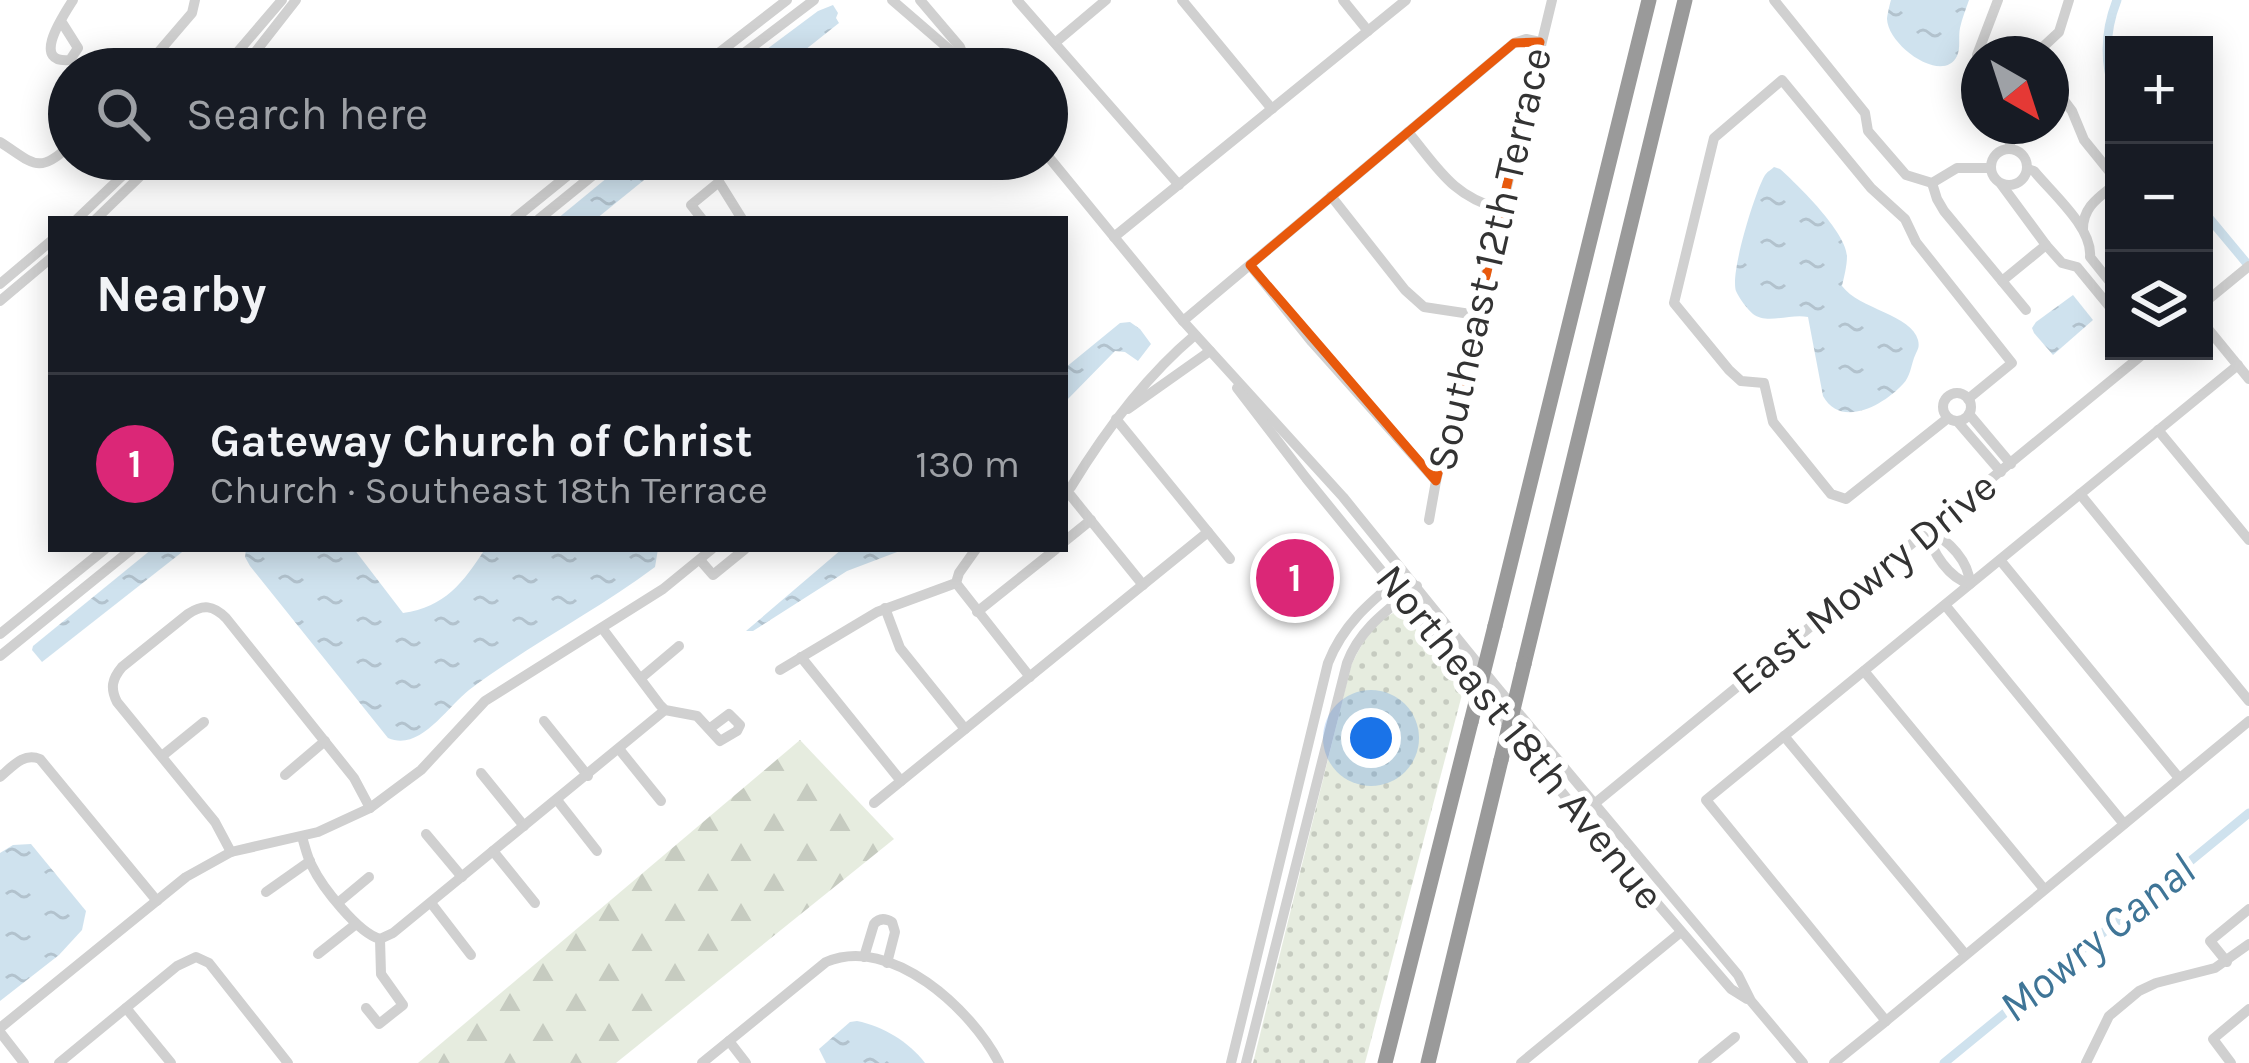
<!DOCTYPE html>
<meta charset="utf-8">
<style>
body{margin:0;font-family:Karla,sans-serif;background:#242831;color:#f1f3f6}
.controls{position:absolute;right:36px;top:36px;display:grid;overflow:hidden;border-radius:0px;box-shadow:0 6px 30px #0003}
.controls button{width:108px;height:108px;display:grid;place-items:center;padding:0;border:0;border-bottom:3px solid #363941;background:#171b24;color:#f1f3f6;font:60px sans-serif}
.compass{position:absolute;left:1961px;top:36px;width:108px;height:108px;border-radius:50%;background:#171b24;box-shadow:0 6px 30px #0003;rotate:141deg}
.you{position:absolute;left:1371px;top:738px;width:42px;height:42px;margin:-30px;border:9px solid #fff;border-radius:50%;background:#1a73e8;box-shadow:0 0 0 18px #1a73e833}
.badge{display:grid;place-items:center;width:78px;height:78px;border-radius:50%;background:#db2777;color:#fff;font-size:39px;font-weight:700}
.pin{position:absolute;translate:-50% -50%;border:6px solid #fff;box-shadow:0 3px 12px #0006}
.list{margin:0;padding:0;list-style:none}
h2{display:flex;justify-content:space-between;align-items:center;height:156px;margin:0;padding:0 48px;font-size:51px}
h2 small{font-size:39px;font-weight:400;color:#9ea1a6}
.list li{display:grid;grid-template-columns:78px 1fr auto;gap:36px;align-items:center;box-sizing:border-box;height:180px;padding:0 48px;border-top:3px solid #363941}
.list b{display:block;font-size:45px;white-space:nowrap}
.list p{margin:0;font-size:39px;white-space:nowrap;color:#9ea1a6}
.list em{font-size:39px;font-style:normal;color:#9ea1a6}
.icon{flex:none;width:66px;height:66px;fill:none;stroke:currentColor;stroke-width:2;stroke-linecap:round;stroke-linejoin:round}
.map{position:relative;flex:none;width:2249px;height:1063px;overflow:hidden}
.search{position:absolute;background:#171b24;box-shadow:0 6px 30px #0003;left:48px;top:48px;width:1020px;height:132px;display:flex;align-items:center;gap:30px;box-sizing:border-box;padding:0 42px;border-radius:66px;color:#9ea1a6;font-size:45px}
.panel{position:absolute;background:#171b24;box-shadow:0 6px 30px #0003;left:48px;top:216px;width:1020px;height:336px;border-radius:0px}
.map>svg:first-child{display:block}
</style>
<div class="map">
<svg width="2249" height="1063" viewBox="0 0 2249 1063">
<defs>
<pattern id="grass-dots" width="8" height="8" patternUnits="userSpaceOnUse" patternTransform="scale(3)"><rect width="8" height="8" fill="#e6ecdf"/><path d="M2 2h.1M6 6h.1" fill="none" stroke="#c6cbc0" stroke-width="1.8" stroke-linecap="round"/></pattern>
<pattern id="forest-firs" width="22" height="20" patternUnits="userSpaceOnUse" patternTransform="scale(3)"><rect width="22" height="20" fill="#e6ecdf"/><path d="M5 1l3.5 6h-7zM16 11l3.5 6h-7z" fill="#c6cbc0"/></pattern>
<pattern id="water-ripples" width="26" height="14" patternUnits="userSpaceOnUse" patternTransform="scale(3)"><rect width="26" height="14" fill="#cfe2ee"/><path d="M2 4q2-2 4 0t4 0M15 11q2-2 4 0t4 0" fill="none" stroke="#b2c2cd"/></pattern>
</defs>
<rect width="100%" height="100%" fill="#fff"/>
<path fill="url(#grass-dots)" d="M1400,610L1464,687L1365,1063H1253L1351,666C1361,643 1377,618 1400,610Z"/>
<polygon fill="url(#forest-firs)" points="800,740 894,839 616,1063 418,1063"/>
<g fill="url(#water-ripples)">
<path d="M1891,0H1969C1966,9 1962,18 1960,28C1958,37 1961,48 1957,56C1943,85 1888,46 1887,19C1887,16 1890,3 1891,0Z"/>
<polygon points="833,5 838,13 836,18 839,23 781,69 740,69 818,11"/>
<polygon points="630,159 670,159 596,219 557,219"/>
<path d="M1774,167L1780,169C1798,185 1846,232 1847,256C1847,266 1844,277 1842,286C1859,309 1912,315 1918,340C1920,348 1917,350 1914,358C1911,366 1910,377 1903,384C1884,405 1841,429 1823,396L1808,317C1791,313 1767,325 1753,314C1747,309 1739,298 1736,291C1730,273 1753,200 1762,181C1767,171 1766,174 1774,167Z"/>
<polygon points="2073,295 2093,320 2053,355 2034,333 2032,328 2036,322"/>
<polygon points="1130,322 1140,329 1151,344 1138,361 1125,352 1115,351 1065,402 1065,368 1120,323"/>
<polygon points="152,549 186,549 42,662 32,650 33,646"/>
<path d="M246,549H354L403,613C445,607 463,583 485,549H658L655,567C596,611 529,645 469,690C446,708 420,752 388,738L250,566L245,557Z"/>
<polygon points="842,549 905,549 847,571 753,631 746,631"/>
<polygon points="31,844 86,911 82,930 59,955 0,1001 0,853 13,845"/>
<path d="M857,1021C883,1026 909,1042 925,1063H826L819,1049L850,1022Z"/>
</g>
<g fill="none" stroke-linecap="round" stroke-linejoin="round">
<g stroke="#cfe2ee" stroke-width="9">
<path d="M2114,92C2104,61 2105,30 2117,0"/>
<polyline points="2204,212 2249,266"/>
<polyline points="1944,1063 2249,813"/>
</g>
<g stroke="#d0d0d0" stroke-width="10">
<polyline points="892,0 972,69"/>
<polyline points="920,0 960,47 966,62"/>
<polyline points="1017,0 1179,185"/>
<polyline points="1182,0 1272,109"/>
<polyline points="1343,0 1368,31"/>
<polyline points="1774,0 1865,113 1868,131 1906,175 1932,183 1957,168 1991,168"/>
<path d="M61,21L78,48L70,60C30,64 63,16 73,0"/>
<polyline points="1056,42 1106,0"/>
<polyline points="2041,54 2045,45 2059,32 2069,0"/>
<polyline points="144,69 192,13 195,0"/>
<polyline points="223,69 282,0"/>
<polyline points="242,69 296,0"/>
<polyline points="698,69 787,0"/>
<polyline points="723,69 814,0"/>
<polyline points="1979,83 1977,55 1998,0"/>
<polyline points="2051,83 2072,111 2084,140 2114,177"/>
<polyline points="1999,126 2009,140 2011,149"/>
<path d="M1408,132C1438,168 1452,196 1500,209"/>
<path d="M0,142C32,162 38,176 69,146"/>
<circle cx="2009" cy="167" r="18"/>
<polyline points="1047,155 1183,321 1343,497 1495,685 1738,975 1751,1001 1803,1063"/>
<path d="M2027,169L2034,171C2052,193 2093,228 2090,257L2114,287"/>
<polyline points="1932,183 1937,199 1944,211 2026,310"/>
<polyline points="2001,184 2046,245 2062,263 2077,267 2114,312"/>
<polyline points="1331,196 1405,290 1424,307 1477,315"/>
<polyline points="77,219 140,159"/>
<polyline points="96,219 158,159"/>
<polyline points="514,219 588,159"/>
<polyline points="539,219 613,159"/>
<polyline points="702,219 691,205 719,182 742,219"/>
<path d="M2083,229C2083,207 2098,198 2114,185"/>
<polyline points="1114,237 1406,0"/>
<polyline points="1250,265 1312,342 1436,481"/>
<polyline points="2002,281 2046,245"/>
<polyline points="0,284 51,241"/>
<polyline points="0,301 51,258"/>
<polyline points="2204,303 2249,266"/>
<polyline points="1183,321 1514,43 1526,39 1540,42"/>
<polyline points="2204,324 2249,379"/>
<polyline points="2238,365 1706,800 1886,1021 2249,721"/>
<polyline points="1237,388 1306,478 1569,801 1731,989 1747,999"/>
<circle cx="1957" cy="407" r="14"/>
<polyline points="1128,409 1210,351"/>
<polyline points="1969,414 2011,464"/>
<polyline points="1948,418 1846,499 1831,494 1773,422 1764,383 1741,381 1729,370 1674,303 1714,138 1782,80 1871,188 1905,219 1916,242 2012,363 1968,399"/>
<polyline points="1116,419 1230,559"/>
<polyline points="1957,421 2001,472"/>
<polyline points="2158,430 2249,540"/>
<polyline points="1067,491 1143,585"/>
<path d="M1065,492L1071,487C1105,431 1145,377 1195,335"/>
<polyline points="2080,494 2249,701"/>
<polyline points="1429,520 1436,481 1552,0"/>
<path d="M1928,532C1949,539 1969,562 1970,584C1949,578 1932,553 1928,532Z"/>
<polyline points="1065,541 1091,520"/>
<polyline points="700,560 713,575 745,549"/>
<polyline points="2000,560 2179,778"/>
<polyline points="956,583 1030,677"/>
<polyline points="1945,605 2124,824"/>
<polyline points="885,608 900,648 965,729"/>
<polyline points="977,612 1056,549"/>
<polyline points="602,628 660,705 665,710 697,716 720,741 737,731 740,725 729,714 709,729"/>
<polyline points="0,634 105,549"/>
<polyline points="0,656 132,549"/>
<polyline points="801,657 901,781"/>
<polyline points="780,670 877,612 956,583 959,573 976,549"/>
<polyline points="1864,671 2044,889"/>
<polyline points="641,678 679,646"/>
<polyline points="544,721 588,776"/>
<polyline points="1784,736 1965,954"/>
<polyline points="619,749 661,801"/>
<polyline points="162,756 204,722"/>
<polyline points="481,773 524,826"/>
<polyline points="285,775 325,741"/>
<path d="M0,777C12,767 23,752 40,759L157,901"/>
<polyline points="557,800 597,851"/>
<polyline points="874,803 1208,532"/>
<polyline points="1588,809 2147,351"/>
<polyline points="426,834 462,877"/>
<path d="M302,837C305,846 307,857 312,866C322,887 358,933 380,939"/>
<polyline points="493,851 535,903"/>
<path d="M231,852L215,822L117,702C110,688 112,679 122,667L188,614C203,604 213,605 226,618L354,778L370,808"/>
<polyline points="266,892 310,861"/>
<polyline points="339,902 369,877"/>
<polyline points="431,903 471,955"/>
<polyline points="380,939 393,933 665,710"/>
<polyline points="318,954 356,924"/>
<path d="M864,957L874,924C879,918 885,918 892,922L895,932L887,963"/>
<polyline points="2227,962 2210,941 2249,909"/>
<polyline points="126,1008 171,1063"/>
<polyline points="366,1008 379,1024 403,1005 381,974 380,939"/>
<polyline points="0,1028 186,877 231,852 318,832 370,808 421,770 485,701 663,589 712,549"/>
<polyline points="0,1032 24,1063"/>
<polyline points="729,1041 746,1063"/>
<polyline points="59,1063 177,966 196,957 209,963 288,1063"/>
<path d="M702,1063L826,962C891,934 972,1010 999,1063"/>
<path d="M1231,1063L1328,663C1343,625 1368,604 1398,579"/>
<path d="M1246,1063L1347,663C1360,628 1389,609 1417,586"/>
<polyline points="1521,1063 1681,932"/>
<polyline points="1703,1063 1735,1037"/>
<polyline points="1834,1063 1886,1021"/>
<polyline points="2086,1063 2109,1016 2139,991 2156,983 2215,968 2249,944"/>
<polyline points="2231,1063 2213,1039 2249,1009"/>
</g>
<g stroke="#9a9a9a" stroke-width="15">
<polyline points="1495,626 1649,0"/>
<polyline points="1524,664 1685,0"/>
<polyline points="1385,1063 1471,722"/>
<polyline points="1428,1063 1501,760"/>
</g>
<g stroke="#9a9a9a" stroke-width="15">
<polyline points="1471,722 1495,626"/>
<polyline points="1501,760 1524,664"/>
</g>
</g>
<path fill="none" stroke="#e8590c" stroke-width="9" stroke-linejoin="round" d="M1540,42L1477,315L1436,481L1250,265L1514,43Z"/>
<g text-anchor="middle" dominant-baseline="central" stroke-width="12" stroke-linejoin="round" paint-order="stroke">
<g font-size="42" fill="#333" stroke="#fff">
<text transform="translate(1489 259) rotate(-77)">Southeast 12th Terrace</text>
<text transform="translate(1864 583) rotate(-39)">East Mowry Drive</text>
<text transform="translate(1520 737) rotate(51)">Northeast 18th Avenue</text>
</g>
<g font-size="45" font-style="italic" fill="#3f7597" stroke="#fff">
<text transform="translate(2097 938) rotate(-39)">Mowry Canal</text>
</g>
</g>
</svg>
<div class="controls">
<button>+</button>
<button>−</button>
<button><svg class="icon" aria-label="layers" viewBox="0 0 24 24"><path d="M12 4l9 5-9 5-9-5zM3 14l9 5 9-5"/></svg></button>
</div>
<svg class="compass" viewBox="-18 -18 36 36"><path d="M0-13l5 13h-10z" fill="#e53935"/><path d="M0 13l5-13h-10z" fill="#9ea1a6"/></svg>
<div class="you"></div>
<div class="pin badge" style="left:1295px;top:578px">1</div>
<div class="search"><svg class="icon" aria-label="search" viewBox="0 0 24 24"><circle cx="10" cy="10" r="6"/><path d="M15 15l6 6"/></svg>Search here</div>
<section class="panel">
<h2>Nearby<small></small></h2>
<ul class="list">
<li><span class="badge">1</span><div><b>Gateway Church of Christ</b><p>Church · Southeast 18th Terrace</p></div><em>130 m</em></li>
</ul>
</section>
</div>
